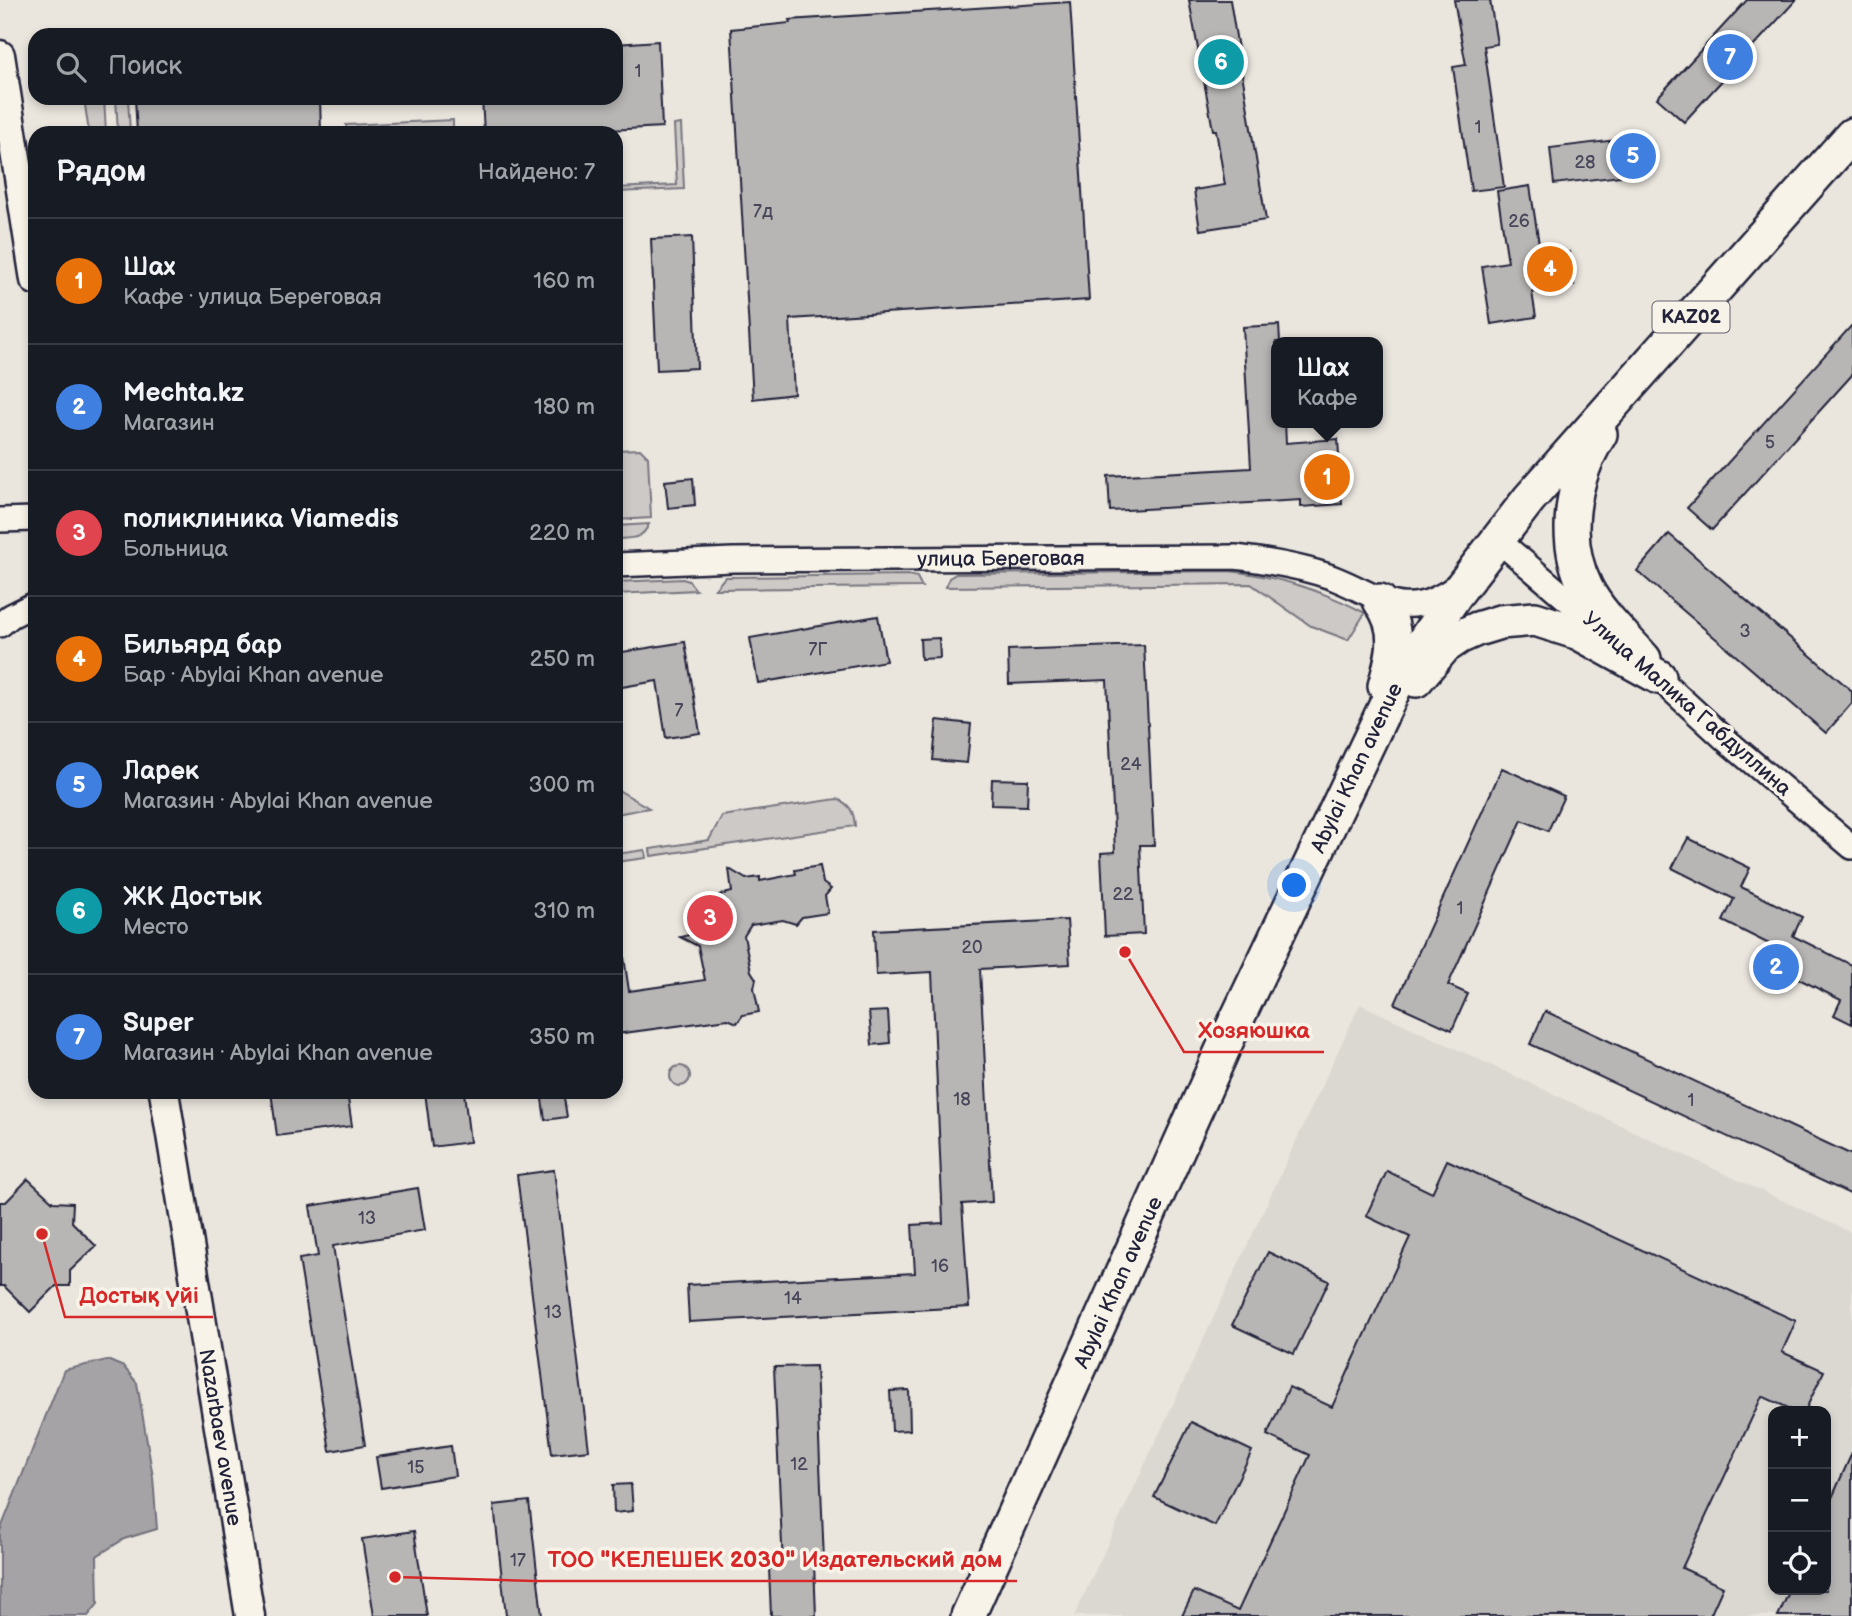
<!DOCTYPE html>
<html lang="ru">
<meta charset="utf-8">
<style>
body{margin:0;font-family:"Balsamiq Sans",sans-serif;background:#242831;color:#f1f3f6}
.controls{position:absolute;right:21px;bottom:21px;display:grid;overflow:hidden;border-radius:14px;box-shadow:0 4px 10px #0003}
.controls button{width:63px;height:63px;display:grid;place-items:center;padding:0;border:0;border-bottom:2px solid #363941;background:#171b24;color:#f1f3f6;font:35px sans-serif}
.you{position:absolute;left:1295px;top:886px;width:24px;height:24px;margin:-18px;border:5px solid #fff;border-radius:50%;background:#1a73e8;box-shadow:0 0 0 10px #1a73e833}
.badge{display:grid;place-items:center;width:46px;height:46px;border-radius:50%;background:#9495a2;color:#fff;font-size:23px;font-weight:700}
.pin{position:absolute;translate:-50% -50%;border:4px solid #fff;box-shadow:0 2px 7px #0006}
.popup{position:absolute;left:1271px;top:337px;width:112px;height:91px;box-sizing:border-box;display:grid;place-content:center;border-radius:14px;background:#171b24;filter:drop-shadow(0 2px 5px #0005);font-size:23px;white-space:nowrap;color:#9ea1a6}
.popup b{font-size:26px;color:#f1f3f6}
.popup::after{content:'';position:absolute;left:50%;top:100%;margin-left:-14px;border:14px solid transparent;border-top-color:#171b24}
.list{margin:0;padding:0;list-style:none}
h2{display:flex;justify-content:space-between;align-items:center;height:91px;margin:0;padding:0 28px;font-size:30px}
h2 small{font-size:23px;font-weight:400;color:#9ea1a6}
.list li{display:grid;grid-template-columns:46px 1fr auto;gap:21px;align-items:center;box-sizing:border-box;height:126px;padding:0 28px;border-top:2px solid #363941}
.list b{display:block;font-size:26px;white-space:nowrap}
.list p{margin:0;font-size:23px;white-space:nowrap;color:#9ea1a6}
.list em{font-size:23px;font-style:normal;color:#9ea1a6}
.icon{flex:none;width:38px;height:38px;fill:none;stroke:currentColor;stroke-width:2;stroke-linecap:round;stroke-linejoin:round}
.map{position:relative;flex:none;width:1852px;height:1616px;overflow:hidden}
.search{position:absolute;background:#171b24;box-shadow:0 4px 10px #0003;left:28px;top:28px;width:595px;height:77px;display:flex;align-items:center;gap:18px;box-sizing:border-box;padding:0 24px;border-radius:21px;color:#9ea1a6;font-size:26px}
.panel{position:absolute;background:#171b24;box-shadow:0 4px 10px #0003;left:28px;top:126px;width:595px;height:973px;border-radius:21px}
.map>svg:first-child{display:block}
</style>
<div class="map">
<svg width="1852" height="1616" viewBox="0 0 1852 1616">
<rect width="100%" height="100%" fill="#eae6de"/>
<filter id="ink" filterUnits="userSpaceOnUse"><feTurbulence type="fractalNoise" baseFrequency=".0143" numOctaves="2"/><feDisplacementMap in="SourceGraphic" scale="14" xChannelSelector="R" yChannelSelector="G"/><feConvolveMatrix kernelMatrix="1 2 1 2 8 2 1 2 1" color-interpolation-filters="sRGB"/></filter>
<g filter="url(#ink)">
<path fill="#dbd8d2" fill-rule="evenodd" d="M1360,1004L1852,1233V1616H1074ZM1773,1411H1826V1590H1773Z"/>
<g fill="#cdc9c6" stroke="#787680" stroke-width="2">
<polygon points="84,98 104,98 106,133 89,133"/>
<polygon points="116,98 128,98 130,133 118,133"/>
<polygon points="453,120 453,133 347,133 346,125"/>
<polygon points="681,124 684,189 616,192 616,188 677,185 674,125"/>
<polygon points="640,449 648,457 651,518 616,520 616,450"/>
<path d="M649,524C642,540 632,538 616,539V526Z"/>
<path d="M1228,571C1278,576 1321,590 1365,613L1348,640L1311,626L1251,584L946,587L949,578L956,574Z"/>
<polygon points="908,575 917,577 922,587 715,589 725,577"/>
<polygon points="683,579 689,581 696,590 616,594 616,582"/>
<polygon points="620,791 649,808 616,814 616,792"/>
<path d="M837,799C850,804 854,812 855,826L651,856L650,849L709,840L722,816Z"/>
<polygon points="645,850 646,858 616,862 616,854"/>
<circle cx="680" cy="1076" r="10"/>
</g>
<polygon fill="#a6a3a6" stroke="#716f7b" stroke-width="2" points="107,1360 124,1367 137,1383 153,1477 157,1529 124,1539 97,1556 98,1604 88,1616 0,1616 0,1531 64,1370"/>
<g fill="#b8b6b5" stroke="#22223b" stroke-width="2">
<polygon points="1189,0 1230,0 1266,220 1200,230 1194,190 1225,185 1216,130 1213,130"/>
<polygon points="1454,0 1490,0 1497,44 1484,46 1504,187 1471,191 1453,67 1466,65"/>
<polygon points="1747,0 1796,0 1684,122 1657,98"/>
<polygon points="1070,2 1089,300 790,319 794,394 753,399 731,29 790,23 789,20"/>
<polygon points="658,41 662,127 556,133 484,133 482,98 616,98 616,44"/>
<polygon points="135,98 320,98 321,133 137,133"/>
<polygon points="1616,140 1621,176 1554,184 1550,148"/>
<polygon points="1530,186 1541,257 1569,252 1574,285 1532,292 1536,317 1491,324 1482,266 1508,262 1497,191"/>
<polygon points="692,237 697,368 657,370 651,239"/>
<polygon points="1279,325 1280,342 1276,342 1276,423 1285,423 1286,443 1338,439 1342,504 1301,507 1301,500 1110,511 1108,476 1251,468 1243,327"/>
<polygon points="1852,325 1852,375 1712,530 1687,508"/>
<polygon points="693,478 695,505 668,508 665,481"/>
<polygon points="1669,534 1852,691 1852,703 1826,733 1637,571"/>
<polygon points="878,616 886,661 758,683 750,638"/>
<polygon points="939,638 940,658 921,659 920,639"/>
<polygon points="685,642 700,733 666,738 657,681 616,688 616,653"/>
<polygon points="1144,645 1154,845 1140,845 1144,934 1105,936 1101,853 1115,852 1107,680 1009,684 1008,650"/>
<polygon points="937,720 971,724 967,763 933,760"/>
<polygon points="1502,768 1564,796 1548,831 1522,820 1448,985 1468,994 1452,1030 1395,1004"/>
<polygon points="992,779 1028,780 1027,806 991,805"/>
<polygon points="1688,838 1750,868 1741,887 1802,917 1793,936 1852,965 1852,1024 1834,1015 1841,1000 1777,968 1785,952 1723,921 1734,899 1672,868"/>
<polygon points="820,866 823,883 831,889 825,896 828,913 802,917 796,924 783,920 751,925 744,936 751,971 756,979 754,988 759,1012 743,1015 737,1023 728,1019 616,1034 616,958 624,957 629,991 705,980 698,946 680,937 706,931 705,912 711,900 720,895 732,892 729,869 746,879 760,877 760,881 796,874 795,870"/>
<polygon points="1067,920 1070,964 980,969 992,1202 962,1204 969,1307 689,1322 687,1285 915,1273 912,1225 943,1223 932,972 876,975 874,930"/>
<polygon points="888,1011 890,1043 872,1045 869,1012"/>
<polygon points="1545,1011 1852,1155 1852,1195 1530,1044"/>
<polygon points="271,1092 347,1092 352,1126 277,1136"/>
<polygon points="425,1092 464,1092 470,1142 432,1147"/>
<polygon points="541,1092 563,1092 567,1117 545,1120"/>
<polygon points="1447,1160 1796,1321 1782,1352 1824,1371 1805,1411 1795,1411 1762,1396 1682,1568 1723,1587 1710,1616 1182,1616 1194,1591 1238,1611 1310,1455 1267,1435 1289,1387 1332,1407 1410,1237 1366,1216 1387,1171 1432,1193"/>
<polygon points="554,1170 589,1450 552,1454 517,1175"/>
<polygon points="28,1179 53,1202 73,1203 72,1222 96,1246 70,1271 70,1286 56,1286 30,1312 4,1286 0,1286 0,1202 6,1202"/>
<polygon points="418,1188 425,1230 333,1246 365,1445 330,1451 299,1259 318,1256 310,1206"/>
<polygon points="1268,1252 1329,1281 1294,1354 1232,1325"/>
<polygon points="816,1366 824,1561 814,1562 816,1616 771,1616 769,1568 783,1567 774,1367"/>
<polygon points="909,1390 910,1430 892,1431 890,1391"/>
<polygon points="1191,1422 1252,1451 1215,1526 1154,1497"/>
<polygon points="451,1446 455,1476 381,1488 376,1457"/>
<polygon points="1852,1453 1852,1616 1778,1616 1790,1590 1826,1590 1826,1511"/>
<polygon points="631,1484 633,1511 614,1513 613,1485"/>
<polygon points="529,1501 542,1616 506,1616 494,1505"/>
<polygon points="414,1531 427,1616 374,1616 362,1539"/>
</g>
<g fill="none" stroke-linecap="round" stroke-linejoin="round">
<g stroke="#22223b" stroke-width="28">
<g id="minor">
<polyline points="0,520 35,519"/>
<polyline points="1498,540 1604,631"/>
<path id="s1" d="M616,565L733,560L1235,557C1268,561 1300,566 1331,577C1381,596 1404,625 1457,586"/>
<polyline points="0,625 11,616 35,604"/>
<polyline points="1649,669 1726,740 1852,847"/>
</g>
</g>
<g stroke="#22223b" stroke-width="33">
<g id="major">
<polyline points="0,55 35,280"/>
<path id="s2" d="M164,1092L250,1616"/>
</g>
</g>
<g stroke="#22223b" stroke-width="38">
<g id="highway">
<path d="M1600,434C1572,479 1561,539 1586,588C1600,615 1625,637 1644,659"/>
<path d="M1380,601C1401,629 1394,654 1385,686"/>
<polyline points="1416,680 1444,647 1459,637 1477,629 1500,622 1535,619 1579,633 1659,677"/>
<path id="s3" d="M968,1616L1226,1042L1400,676L1456,594L1529,499L1852,135"/>
</g>
</g>
<use href="#minor" stroke="#f7f3e8" stroke-width="23"/>
<use href="#major" stroke="#f7f3e8" stroke-width="28"/>
<use href="#highway" stroke="#f7f3e8" stroke-width="33"/>
</g>
</g>
<g text-anchor="middle" dominant-baseline="central" stroke-width="7" stroke-linejoin="round" paint-order="stroke">
<g font-size="18" fill="#48475a">
<text x="638" y="71">1</text>
<text x="1478" y="127">1</text>
<text x="1585" y="162">28</text>
<text x="763" y="211">7д</text>
<text x="1519" y="221">26</text>
<text x="1770" y="442">5</text>
<text x="1745" y="631">3</text>
<text x="818" y="649">7Г</text>
<text x="679" y="710">7</text>
<text x="1131" y="764">24</text>
<text x="1123" y="894">22</text>
<text x="1460" y="908">1</text>
<text x="972" y="947">20</text>
<text x="962" y="1099">18</text>
<text x="1691" y="1100">1</text>
<text x="367" y="1218">13</text>
<text x="940" y="1266">16</text>
<text x="793" y="1298">14</text>
<text x="553" y="1312">13</text>
<text x="799" y="1464">12</text>
<text x="416" y="1467">15</text>
<text x="518" y="1560">17</text>
</g>
<rect fill="#f7f3e8" stroke="#62616f" stroke-width="2" x="1652.5" y="301.5" width="77" height="31" rx="5"/>
<g font-size="19" font-weight="bold" fill="#22223b">
<text x="1691" y="317">KАZ02</text>
</g>
<g font-size="21" fill="#22223b" stroke="#f7f3e8">
<text stroke="none"><textPath href="#s1" startOffset="385">улица Береговая</textPath></text>
<text transform="translate(1687 704) rotate(41)">Улица Малика Габдуллина</text>
<text stroke="none"><textPath href="#s3" startOffset="933">Abylai Khan avenue</textPath></text>
<text stroke="none"><textPath href="#s3" startOffset="366">Abylai Khan avenue</textPath></text>
<text stroke="none"><textPath href="#s2" startOffset="350">Nazarbaev avenue</textPath></text>
</g>
</g>
<path fill="none" stroke="#d62828" stroke-width="2.5" d="M1125 952L1184 1052H1324M42 1234L65 1317H213M395 1577L534 1581H1017"/>
<g fill="#d62828" stroke="#f7f3e8" stroke-width="2.5">
<circle cx="1125" cy="952" r="7"/>
<circle cx="42" cy="1234" r="7"/>
<circle cx="395" cy="1577" r="7"/>
</g>
<g font-size="23" text-anchor="middle" font-weight="bold" fill="#d62828" stroke="#f7f3e8" stroke-width="7" stroke-linejoin="round" paint-order="stroke">
<text x="1254" y="1038">Хозяюшка</text>
<text x="139" y="1303">Достық үйі</text>
<text x="775" y="1567">ТОО "КЕЛЕШЕК 2030" Издательский дом</text>
</g>
</svg>
<div class="controls">
<button>+</button>
<button>−</button>
<button><svg class="icon" aria-label="locate" viewBox="0 0 24 24"><circle cx="12" cy="12" r="6"/><path d="M12 2v4M12 18v4M2 12h4M18 12h4"/></svg></button>
</div>
<div class="you"></div>
<div class="pin badge" style="left:1327px;top:477px;background:#e8710a">1</div>
<div class="popup"><b>Шах</b>Кафе</div>
<div class="pin badge" style="left:1776px;top:967px;background:#3f7fe0">2</div>
<div class="pin badge" style="left:710px;top:918px;background:#e0444e">3</div>
<div class="pin badge" style="left:1550px;top:269px;background:#e8710a">4</div>
<div class="pin badge" style="left:1633px;top:156px;background:#3f7fe0">5</div>
<div class="pin badge" style="left:1221px;top:62px;background:#0f9aa8">6</div>
<div class="pin badge" style="left:1730px;top:57px;background:#3f7fe0">7</div>
<div class="search"><svg class="icon" aria-label="search" viewBox="0 0 24 24"><circle cx="10" cy="10" r="6"/><path d="M15 15l6 6"/></svg>Поиск</div>
<section class="panel">
<h2>Рядом<small>Найдено: 7</small></h2>
<ul class="list">
<li><span class="badge" style="background:#e8710a">1</span><div><b>Шах</b><p>Кафе · улица Береговая</p></div><em>160 m</em></li>
<li><span class="badge" style="background:#3f7fe0">2</span><div><b>Mechta.kz</b><p>Магазин</p></div><em>180 m</em></li>
<li><span class="badge" style="background:#e0444e">3</span><div><b>поликлиника Viamedis</b><p>Больница</p></div><em>220 m</em></li>
<li><span class="badge" style="background:#e8710a">4</span><div><b>Бильярд бар</b><p>Бар · Abylai Khan avenue</p></div><em>250 m</em></li>
<li><span class="badge" style="background:#3f7fe0">5</span><div><b>Ларек</b><p>Магазин · Abylai Khan avenue</p></div><em>300 m</em></li>
<li><span class="badge" style="background:#0f9aa8">6</span><div><b>ЖК Достык</b><p>Место</p></div><em>310 m</em></li>
<li><span class="badge" style="background:#3f7fe0">7</span><div><b>Super</b><p>Магазин · Abylai Khan avenue</p></div><em>350 m</em></li>
</ul>
</section>
</div>
